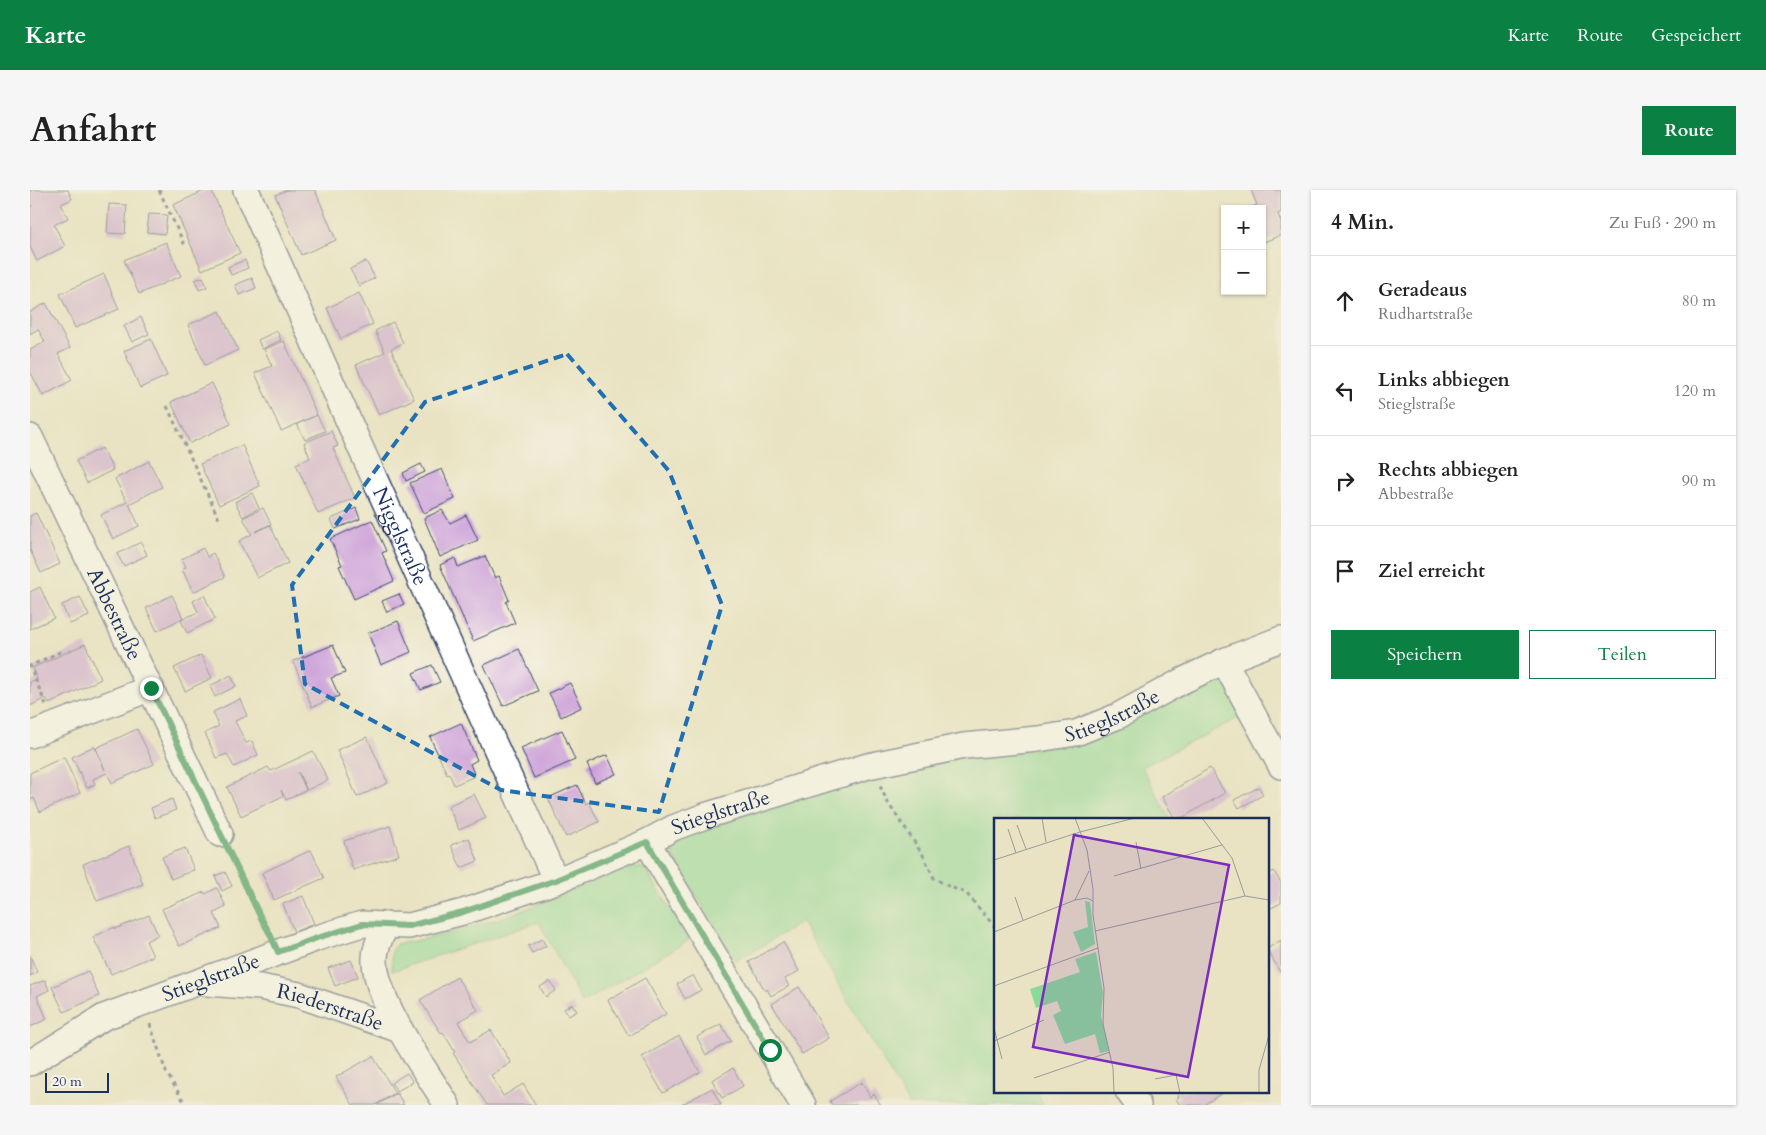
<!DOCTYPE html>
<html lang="de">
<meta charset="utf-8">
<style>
body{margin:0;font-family:Cardo,serif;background:#f6f6f6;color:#222}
.controls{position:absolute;right:15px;top:15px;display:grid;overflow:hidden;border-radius:0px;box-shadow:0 1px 4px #0004}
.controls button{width:45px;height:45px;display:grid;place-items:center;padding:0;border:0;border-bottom:1px solid #e0e0e0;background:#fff;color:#222;font:25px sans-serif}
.scale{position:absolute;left:15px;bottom:12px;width:64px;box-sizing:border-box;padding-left:5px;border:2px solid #1b2f5e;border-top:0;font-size:14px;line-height:18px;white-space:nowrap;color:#1b2f5e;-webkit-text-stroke:4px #f7f3e8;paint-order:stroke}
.stop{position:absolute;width:15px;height:15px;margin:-11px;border:4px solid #0b8043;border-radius:50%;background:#fff}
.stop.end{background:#0b8043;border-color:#fff;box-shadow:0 1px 5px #0008}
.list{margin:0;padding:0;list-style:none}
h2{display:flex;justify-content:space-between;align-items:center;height:65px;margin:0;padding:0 20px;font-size:21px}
h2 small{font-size:16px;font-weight:400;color:#767676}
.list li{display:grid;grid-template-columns:32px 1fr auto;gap:15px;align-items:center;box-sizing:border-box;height:90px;padding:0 20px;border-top:1px solid #e0e0e0}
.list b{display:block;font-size:19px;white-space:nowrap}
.list p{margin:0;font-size:16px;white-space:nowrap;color:#767676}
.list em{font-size:16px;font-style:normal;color:#767676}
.actions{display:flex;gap:10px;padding:15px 20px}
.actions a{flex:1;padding:11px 0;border:1px solid #0b8043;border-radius:0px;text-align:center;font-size:18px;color:#0b8043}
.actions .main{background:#0b8043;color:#fff}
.icon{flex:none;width:28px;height:28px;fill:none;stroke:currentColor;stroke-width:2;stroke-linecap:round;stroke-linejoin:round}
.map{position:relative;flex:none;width:1251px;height:915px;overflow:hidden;border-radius:0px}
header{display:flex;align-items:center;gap:30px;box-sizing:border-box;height:70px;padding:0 25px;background:#0b8043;color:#fff}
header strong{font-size:24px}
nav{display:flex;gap:28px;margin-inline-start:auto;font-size:18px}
.intro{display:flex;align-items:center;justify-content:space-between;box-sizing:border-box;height:120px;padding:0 30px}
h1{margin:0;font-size:35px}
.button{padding:12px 22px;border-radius:0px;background:#0b8043;color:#fff;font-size:18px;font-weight:700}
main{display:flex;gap:30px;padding:0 30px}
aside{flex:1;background:#fff;border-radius:0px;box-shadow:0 1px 4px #0004}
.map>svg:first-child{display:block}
</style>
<header>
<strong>Karte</strong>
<nav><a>Karte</a><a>Route</a><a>Gespeichert</a></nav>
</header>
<div class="intro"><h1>Anfahrt</h1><a class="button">Route</a></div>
<main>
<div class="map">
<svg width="1251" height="915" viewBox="0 0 1251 915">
<rect width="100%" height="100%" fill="#f7f3e8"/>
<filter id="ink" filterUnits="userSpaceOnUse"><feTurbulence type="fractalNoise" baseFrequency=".02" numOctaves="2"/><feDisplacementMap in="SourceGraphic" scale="10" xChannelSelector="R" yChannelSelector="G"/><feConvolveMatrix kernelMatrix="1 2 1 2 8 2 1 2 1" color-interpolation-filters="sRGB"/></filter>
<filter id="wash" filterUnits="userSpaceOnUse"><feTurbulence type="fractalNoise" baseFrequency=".0096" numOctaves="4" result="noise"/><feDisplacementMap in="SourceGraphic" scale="20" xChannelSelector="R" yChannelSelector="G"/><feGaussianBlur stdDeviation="1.12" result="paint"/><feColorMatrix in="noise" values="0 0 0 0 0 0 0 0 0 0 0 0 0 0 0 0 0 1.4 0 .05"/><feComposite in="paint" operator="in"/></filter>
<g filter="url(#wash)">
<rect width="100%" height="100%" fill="#eae3c3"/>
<g fill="#8bda99" stroke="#53847c">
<polygon points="1189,481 1212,526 1112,577 1140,629 965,629 965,828 962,830 965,834 965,901 1006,901 1014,915 879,915 772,732 706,771 642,665 645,651 665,641 812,594 921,570 1003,560"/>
<path d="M596,677H611L617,681L659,750L552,813L509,732L362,781V763L366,754C445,743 523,709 596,677Z"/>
</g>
<g id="blocks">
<g fill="#cb9ed9">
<polygon points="0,0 38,0 42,9 31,14 38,28 24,35 35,56 7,71 0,57 0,17 2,16 0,12"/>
<polygon points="176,0 181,0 210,63 172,80 143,15"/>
<polygon points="257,0 285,0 306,50 271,65 245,5"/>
<polygon points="1221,0 1251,0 1251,22 1248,24 1251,32 1251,45 1234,52 1232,47 1232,19 1218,19 1227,15"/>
<polygon points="79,14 97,15 95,44 77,43"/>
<polygon points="119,24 137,25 135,44 117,42"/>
<polygon points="136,52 151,86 109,104 94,70"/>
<polygon points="215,70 218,78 201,85 198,77"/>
<polygon points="336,71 345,88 329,96 320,79"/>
<polygon points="74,84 89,119 45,138 30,104"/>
<polygon points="173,87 177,97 169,100 165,90"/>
<polygon points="222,88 226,98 209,105 205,95"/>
<polygon points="329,103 343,134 311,149 297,118"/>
<polygon points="16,113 40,158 28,164 42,190 13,206 0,181 0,160 15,152 8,139 0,144 0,122"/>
<polygon points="190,121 208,160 175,175 158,135"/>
<polygon points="111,127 119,144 102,152 94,136"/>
<polygon points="363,132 373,153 361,159 384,209 349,225 326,175 355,162 345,141"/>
<polygon points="247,141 251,150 232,159 228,150"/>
<polygon points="121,149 137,186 110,198 94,161"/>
<polygon points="254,151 287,225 251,241 225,183 242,176 234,159"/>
<polygon points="182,193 201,234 160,253 141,212"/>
<polygon points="287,225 295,241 275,250 267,234"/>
<polygon points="301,241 308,256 303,258 325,308 288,324 266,274 280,268 274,253"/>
<polygon points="212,255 230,296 189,315 170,274"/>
<polygon points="72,258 83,280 57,293 46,271"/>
<polygon points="119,271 132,297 99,314 109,336 83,349 71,325 97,312 85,289"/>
<polygon points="391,274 395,282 376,291 373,283"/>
<polygon points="412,279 425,309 394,323 380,293"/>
<polygon points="222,303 229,318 213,327 205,312"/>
<polygon points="233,318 241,334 225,342 240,335 258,373 227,388 209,351 222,344 213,328"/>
<polygon points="326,318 330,329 305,339 301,329"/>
<polygon points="412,320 420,333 436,325 448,350 410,367 394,328"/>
<polygon points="6,323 30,374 11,383 0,360 0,326"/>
<polygon points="342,330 356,361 352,363 364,391 324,409 309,376 312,375 300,349"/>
<polygon points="111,352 117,365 94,376 87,364"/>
<polygon points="173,358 177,367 183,363 195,387 163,402 152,379 156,377 152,369"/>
<polygon points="455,366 465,388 469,386 479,410 476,412 485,433 443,451 410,375 425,368 428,377"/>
<polygon points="10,397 24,428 0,439 0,402"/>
<polygon points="369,404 374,414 357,422 352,411"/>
<polygon points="142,405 153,428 127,441 116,418"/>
<polygon points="174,405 185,429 157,443 151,430 168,422 163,411"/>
<polygon points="50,407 59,426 40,434 32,415"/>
<polygon points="368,431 381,462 351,475 338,443"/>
<polygon points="55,454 71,489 19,514 16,508 0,516 0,492 7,489 2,478"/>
<polygon points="303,455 315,483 301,488 309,506 282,517 263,471"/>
<polygon points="489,459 508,501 473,516 454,475"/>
<polygon points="171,465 182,488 155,501 144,478"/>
<polygon points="402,475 410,492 391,500 383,483"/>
<polygon points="201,485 206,496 185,507 180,496"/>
<polygon points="540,493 552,517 531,527 519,503"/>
<polygon points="210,509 217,526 205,531 216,553 222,551 228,565 204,577 197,564 186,568 175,543 189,536 183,522"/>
<polygon points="431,533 447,570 440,574 445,586 424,595 419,583 417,584 400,547"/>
<polygon points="107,539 124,574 82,593 77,583 63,589 65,594 57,598 42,567 64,556 75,580 66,558"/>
<polygon points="532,540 545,570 504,588 491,558"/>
<polygon points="337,547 358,593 327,607 307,560"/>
<polygon points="283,561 298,590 277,600 268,582 276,600 256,610 251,600 253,606 211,626 197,597 238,577 241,581"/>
<polygon points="577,565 586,584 565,593 557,574"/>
<polygon points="34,567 50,603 10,622 4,608 0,610 0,583"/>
<polygon points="1180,578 1195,603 1150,629 1145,629 1132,607"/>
<polygon points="547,595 556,614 559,612 569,632 536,647 518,608"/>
<polygon points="1229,597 1233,605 1209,618 1204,610"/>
<polygon points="444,604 456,628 429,640 418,616"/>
<polygon points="142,609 146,620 125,628 121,618"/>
<polygon points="360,636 369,665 323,680 314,651"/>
<polygon points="439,648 448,671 431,678 421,655"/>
<polygon points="99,656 113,694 67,711 53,674"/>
<polygon points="155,658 164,680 141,689 132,667"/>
<polygon points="281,660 294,688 244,710 232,683"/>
<polygon points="1244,681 1251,693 1251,713 1237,720 1237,685"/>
<polygon points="195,682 202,696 192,701 185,686"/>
<polygon points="187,698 196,717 184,723 191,738 149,756 132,719 153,710 154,711 174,702 175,704"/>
<polygon points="273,706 284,734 264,742 253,714"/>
<polygon points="119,725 128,745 116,751 123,766 81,784 63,747 85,737 85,739"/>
<polygon points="512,749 516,756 502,763 498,756"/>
<polygon points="1251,750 1251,784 1237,759"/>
<polygon points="753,752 769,781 755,789 759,796 741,806 737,799 735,801 719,772"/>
<polygon points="0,766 7,782 0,786"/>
<polygon points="321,770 328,787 305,796 298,778"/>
<polygon points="58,781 69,806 34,822 22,797"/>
<polygon points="663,785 671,800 655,809 647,794"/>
<polygon points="427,787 448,820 428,832 440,852 461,840 481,873 461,885 473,906 493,894 506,915 457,915 423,863 425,862 413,842 411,843 400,826 390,810"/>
<polygon points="615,788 636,824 599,846 578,810"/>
<polygon points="15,790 19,800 7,806 17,829 0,837 0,796"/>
<polygon points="520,791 526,800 516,807 510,797"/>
<polygon points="769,797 799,848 772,864 742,814"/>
<polygon points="542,814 547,821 539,826 534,819"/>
<polygon points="691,834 701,851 676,865 667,847"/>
<polygon points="649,846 670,882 633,903 612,867"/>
<polygon points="343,866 365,903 345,915 323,915 306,887"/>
<polygon points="703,878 713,896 692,908 682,890"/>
<polygon points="377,883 383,892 367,901 361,893"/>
<polygon points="832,892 840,907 844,904 851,915 802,915 800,911"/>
<polygon points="682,898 691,915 651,915"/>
<polygon points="1145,901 1193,901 1193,902 1174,915 1150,915 1146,909 1149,907"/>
<polygon points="367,903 374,915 347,915"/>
</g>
</g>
</g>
<g filter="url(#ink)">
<use href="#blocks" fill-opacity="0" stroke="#3a4a6d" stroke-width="1"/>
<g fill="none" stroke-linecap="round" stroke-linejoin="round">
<g stroke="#3a4a6d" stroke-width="28">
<g id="street">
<path id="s1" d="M216,0L323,241L526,691"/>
<path id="s2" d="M0,247L190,644"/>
<polyline points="1194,471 1251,576"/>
<polyline points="0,545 121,498"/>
<polyline points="617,652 773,915"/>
<path d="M356,736C350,748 344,759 345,772C347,814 395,879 417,915"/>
<path id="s3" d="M177,793L230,797L269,805L370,840"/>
<path id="s4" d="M0,873L74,827L287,748L332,734L379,736L433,722L526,691L617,652L643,638L675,626L838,576L934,556L1008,549L1046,543L1088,526L1152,491L1194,471L1251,449"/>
<polyline points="1098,901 1108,915"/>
</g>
</g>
<g stroke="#3a4a6d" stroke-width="3" stroke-dasharray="4 4" stroke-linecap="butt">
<polyline points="129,0 156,58"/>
<polyline points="137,216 189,329"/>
<polyline points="16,515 0,476 30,462 31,465"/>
<polyline points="850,596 858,613 893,665 904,688 918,696 936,703 965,737"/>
<polyline points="200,664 229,726 239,742"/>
<polyline points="120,834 136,882 156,915"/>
</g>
<use href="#street" stroke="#fff" stroke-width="25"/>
</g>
</g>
<g fill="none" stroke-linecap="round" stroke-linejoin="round" filter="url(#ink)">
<polyline stroke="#0b8043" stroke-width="6" points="121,498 230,726 240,744 248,762 287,748 332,734 379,736 433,722 526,690 617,652 740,860"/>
</g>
<path d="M0 0H1251V915H0ZM537,164L639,281L692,415L629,622L471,600L275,494L262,395L395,212Z" fill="#eae3c3" fill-opacity=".55" fill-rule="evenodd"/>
<path fill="none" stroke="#1f6fb2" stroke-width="4" stroke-dasharray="10 6" stroke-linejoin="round" d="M537,164L639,281L692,415L629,622L471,600L275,494L262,395L395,212Z"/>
<g text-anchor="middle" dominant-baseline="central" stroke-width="4" stroke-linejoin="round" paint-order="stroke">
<g font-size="21" fill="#1b2f5e" stroke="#f7f3e8">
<text stroke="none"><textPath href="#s1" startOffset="379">Nigglstraße</textPath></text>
<text stroke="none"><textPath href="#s2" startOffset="196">Abbestraße</textPath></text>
<text stroke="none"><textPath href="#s4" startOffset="1146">Stieglstraße</textPath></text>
<text stroke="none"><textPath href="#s4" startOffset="741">Stieglstraße</textPath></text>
<text stroke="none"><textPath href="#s4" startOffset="201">Stieglstraße</textPath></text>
<text stroke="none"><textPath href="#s3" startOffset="126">Riederstraße</textPath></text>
</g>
</g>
<g transform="translate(964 628)">
<rect width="275" height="275" fill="#eae3c3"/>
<path d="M91,83L96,84L101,126L87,134L79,114L94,109ZM102,134L109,175L107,198L115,233L106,235L101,216L71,226L59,197L67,193L63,183L42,190L36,171L86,154L81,141Z" fill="#8bda99"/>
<path fill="none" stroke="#979b9b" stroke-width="1" d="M48,0L52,24M81,0L93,32L99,71V97L110,170L109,206L119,250L120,275M208,0L238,40L251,78M23,7L32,31M14,11L22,35M142,24L147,51M0,42L86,14L141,0M120,58L228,27M21,79L29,102M81,82L95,53M101,113L251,78L275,82M0,114L81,82L93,80L99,83M0,168L104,130M0,210L8,241M0,223L50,202M40,260L116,234M161,261L182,257L186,275M265,275V252L275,217"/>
<path fill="#7b2cbf" fill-opacity="0.15" stroke="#7b2cbf" stroke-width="2.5" d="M80,17L235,47L194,259L39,229Z"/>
<rect width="275" height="275" fill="none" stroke="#1b2f5e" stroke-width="2.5"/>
</g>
</svg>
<div class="controls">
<button>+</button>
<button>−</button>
</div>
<div class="scale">20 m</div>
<div class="stop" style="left:740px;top:860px"></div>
<div class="stop end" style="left:121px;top:498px"></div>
</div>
<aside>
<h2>4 Min.<small>Zu Fuß · 290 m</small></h2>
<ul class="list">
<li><svg class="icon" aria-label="ahead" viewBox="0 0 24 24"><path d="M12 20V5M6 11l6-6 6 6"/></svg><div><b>Geradeaus</b><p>Rudhartstraße</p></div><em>80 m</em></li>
<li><svg class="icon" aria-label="left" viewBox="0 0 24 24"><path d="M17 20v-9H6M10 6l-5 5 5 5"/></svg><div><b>Links abbiegen</b><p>Stieglstraße</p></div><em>120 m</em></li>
<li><svg class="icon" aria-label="right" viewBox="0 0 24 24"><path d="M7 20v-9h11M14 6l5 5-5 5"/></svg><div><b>Rechts abbiegen</b><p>Abbestraße</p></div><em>90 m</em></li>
<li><svg class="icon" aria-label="arrive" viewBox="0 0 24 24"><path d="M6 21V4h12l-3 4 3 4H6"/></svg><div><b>Ziel erreicht</b></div></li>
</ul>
<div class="actions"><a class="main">Speichern</a><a>Teilen</a></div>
</aside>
</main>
